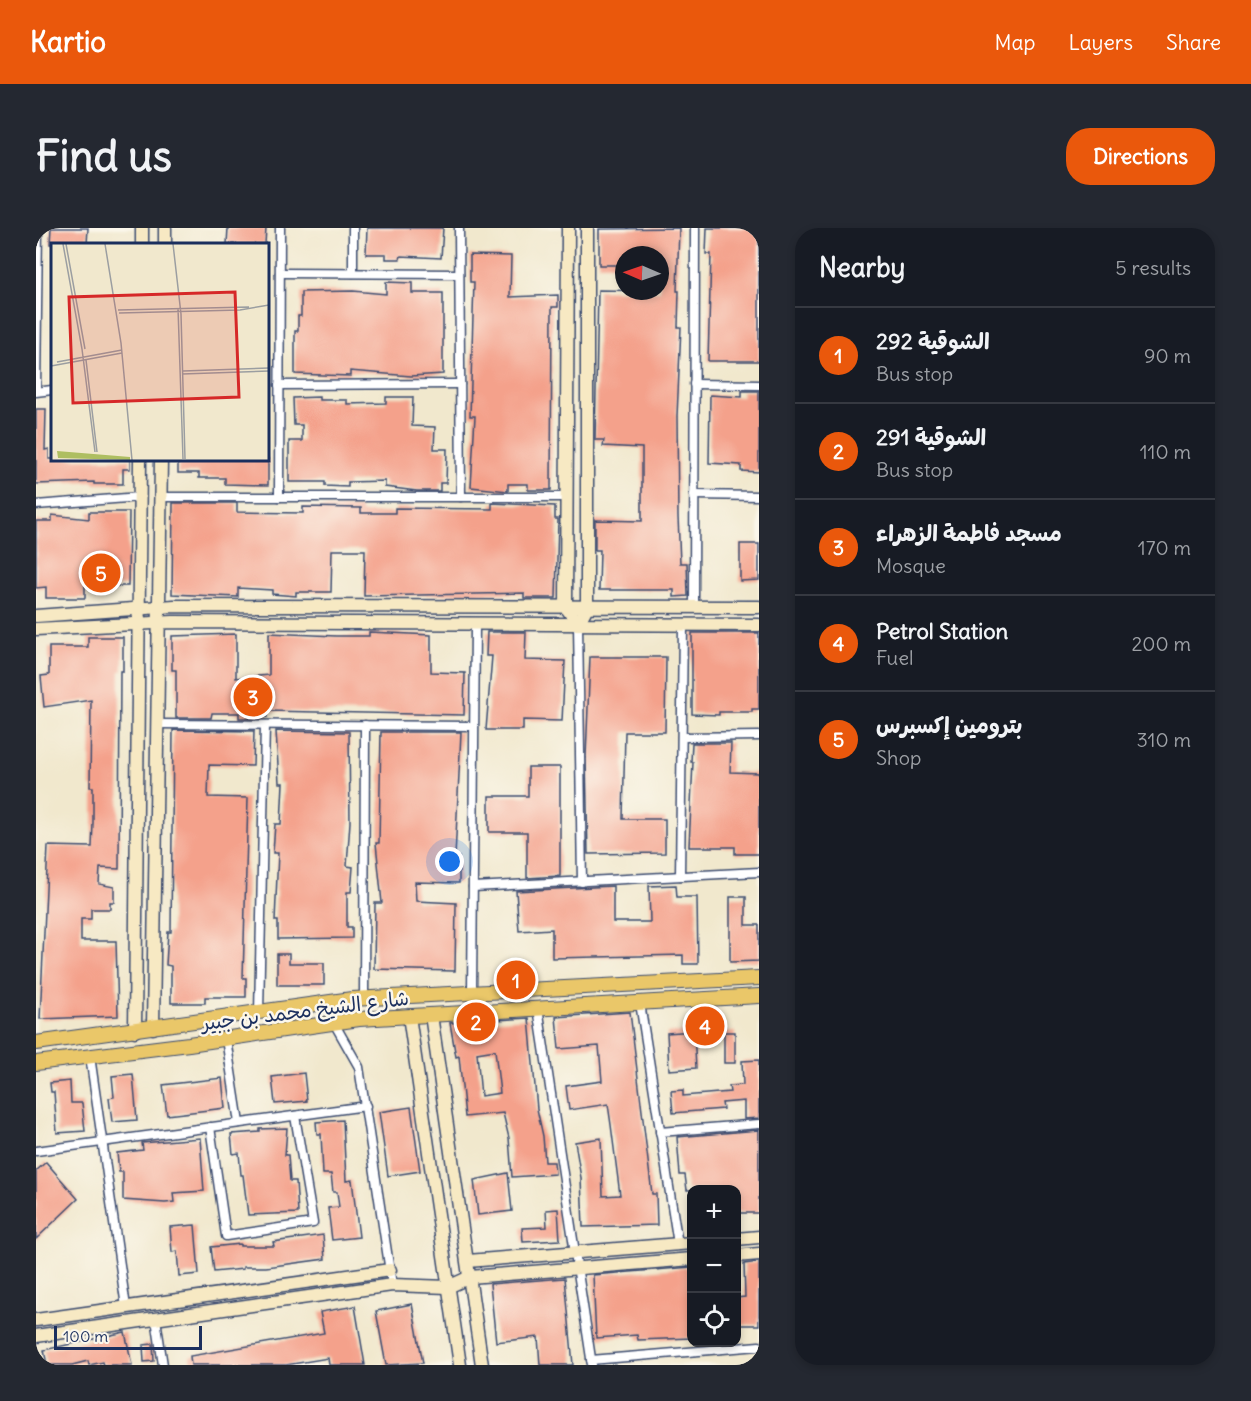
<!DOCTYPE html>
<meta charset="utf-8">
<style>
body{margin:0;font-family:Delius,"Playpen Sans Arabic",sans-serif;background:#242831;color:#f1f3f6}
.controls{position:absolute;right:18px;bottom:18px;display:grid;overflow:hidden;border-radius:12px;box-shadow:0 3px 9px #0003}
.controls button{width:54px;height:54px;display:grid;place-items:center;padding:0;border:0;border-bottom:2px solid #363941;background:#171b24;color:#f1f3f6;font:30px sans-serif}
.compass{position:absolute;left:579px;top:18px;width:54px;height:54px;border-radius:50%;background:#171b24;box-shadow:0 3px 9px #0003;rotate:272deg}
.scale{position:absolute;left:18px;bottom:15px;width:148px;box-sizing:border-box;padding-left:6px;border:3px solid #1b2f5e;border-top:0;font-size:16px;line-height:21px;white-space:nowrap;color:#1b2f5e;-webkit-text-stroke:4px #fbf7ec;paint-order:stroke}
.you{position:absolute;left:414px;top:634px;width:21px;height:21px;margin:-15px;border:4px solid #fff;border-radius:50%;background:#1a73e8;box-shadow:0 0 0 9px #1a73e833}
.badge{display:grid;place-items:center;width:39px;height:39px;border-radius:50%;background:#ea580c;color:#fff;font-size:20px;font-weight:700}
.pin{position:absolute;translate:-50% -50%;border:3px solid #fff;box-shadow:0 2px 6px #0006}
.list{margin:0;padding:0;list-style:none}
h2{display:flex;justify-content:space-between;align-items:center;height:78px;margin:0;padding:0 24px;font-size:26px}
h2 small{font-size:20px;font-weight:400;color:#9ea1a6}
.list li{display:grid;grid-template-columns:39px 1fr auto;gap:18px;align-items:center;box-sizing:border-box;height:96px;padding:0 24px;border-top:2px solid #363941}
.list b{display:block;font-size:22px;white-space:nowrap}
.list p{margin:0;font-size:20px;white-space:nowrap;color:#9ea1a6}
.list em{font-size:20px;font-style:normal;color:#9ea1a6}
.icon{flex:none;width:33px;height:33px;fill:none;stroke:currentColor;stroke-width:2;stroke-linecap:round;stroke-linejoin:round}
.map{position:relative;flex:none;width:723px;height:1137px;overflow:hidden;border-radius:24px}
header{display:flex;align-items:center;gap:36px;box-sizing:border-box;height:84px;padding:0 30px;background:#ea580c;color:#fff}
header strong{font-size:28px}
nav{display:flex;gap:33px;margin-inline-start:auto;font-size:21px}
.intro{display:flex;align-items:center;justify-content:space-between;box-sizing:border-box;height:144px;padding:0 36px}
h1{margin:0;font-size:42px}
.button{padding:15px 27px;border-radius:24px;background:#ea580c;color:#fff;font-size:21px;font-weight:700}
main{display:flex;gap:36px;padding:0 36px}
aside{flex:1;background:#171b24;border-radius:24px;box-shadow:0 3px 9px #0003}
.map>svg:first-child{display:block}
</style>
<header>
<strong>Kartio</strong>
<nav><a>Map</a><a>Layers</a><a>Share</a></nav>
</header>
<div class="intro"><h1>Find us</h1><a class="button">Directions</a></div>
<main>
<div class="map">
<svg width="723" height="1137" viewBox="0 0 723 1137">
<rect width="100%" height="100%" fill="#fbf7ec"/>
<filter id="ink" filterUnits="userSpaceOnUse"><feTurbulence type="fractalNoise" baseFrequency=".0167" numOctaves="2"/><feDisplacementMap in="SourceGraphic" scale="12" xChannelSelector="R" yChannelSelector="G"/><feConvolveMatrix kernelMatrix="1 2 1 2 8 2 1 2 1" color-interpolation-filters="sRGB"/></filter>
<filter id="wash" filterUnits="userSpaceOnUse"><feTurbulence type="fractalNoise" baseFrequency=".008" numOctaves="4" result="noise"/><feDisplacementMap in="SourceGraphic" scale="24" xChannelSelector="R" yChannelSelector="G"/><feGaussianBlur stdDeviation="1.35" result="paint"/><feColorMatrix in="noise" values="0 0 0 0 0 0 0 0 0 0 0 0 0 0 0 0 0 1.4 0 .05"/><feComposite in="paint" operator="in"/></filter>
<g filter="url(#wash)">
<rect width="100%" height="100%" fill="#f1e8cd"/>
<g id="blocks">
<g fill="#f4a18b" fill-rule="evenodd">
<polygon points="15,0 52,0 51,16 14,16"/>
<polygon points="192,0 230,0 229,16 191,16"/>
<polygon points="331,0 407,0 405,30 365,28 364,31 350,31 350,26 330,26"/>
<polygon points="643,0 641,63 643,63 642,99 645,99 641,188 642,289 644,335 651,335 652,368 638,369 638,362 563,362 564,322 559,322 559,292 606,293 606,220 567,218 568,212 559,212 562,62 624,63 624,27 588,27 588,37 563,37 563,1"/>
<polygon points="671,0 723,0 723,133 672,133 675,26 670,26"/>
<polygon points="434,27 475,28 474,69 522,67 522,79 516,79 515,262 492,262 492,256 472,256 472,263 435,259 439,188 434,188 438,54 434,54"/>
<polygon points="350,54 376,55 376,65 407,65 407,146 375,148 314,143 314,148 259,146 259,103 262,103 262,88 265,88 265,64 317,63 350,66"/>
<polygon points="706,163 723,163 723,244 705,243 705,237 673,235 674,167 706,169"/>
<polygon points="283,169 283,172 311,172 311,176 350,175 350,169 377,169 376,198 399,199 398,221 411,221 410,255 404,255 404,263 381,263 349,259 349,253 312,254 312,259 289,258 289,254 253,254 253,213 266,213 266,197 258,197 257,170"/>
<polygon points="0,181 10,181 9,222 13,221 13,231 94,231 94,241 87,241 87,256 58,256 58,254 0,256"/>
<polygon points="142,231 232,231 232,257 189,256 189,250 163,250 163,245 142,245"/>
<polygon points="137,275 201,275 201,284 267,285 267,279 325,280 325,285 359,285 359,280 456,281 456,275 519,278 519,291 522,291 520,370 488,370 488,365 328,368 329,322 296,322 295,364 260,364 260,368 236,366 236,362 202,360 202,369 136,366"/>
<polygon points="53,284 93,284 92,358 49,358 49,370 10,370 10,359 0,360 0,293 16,293 16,287 53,291"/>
<polygon points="704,316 723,316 723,352 704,353"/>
<polygon points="333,404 395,407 395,444 429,445 428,487 231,483 231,489 218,490 203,490 203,485 176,485 175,490 140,490 140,442 136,442 136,408 200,406 200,450 233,447 233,405 300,408 333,408"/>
<polygon points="451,404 490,404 489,432 529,433 526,493 487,492 487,502 450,502 456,428 450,428"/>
<polygon points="656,405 723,405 723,481 716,481 716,484 683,484 683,487 656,486"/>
<polygon points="52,409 87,409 87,443 84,443 83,641 64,640 63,656 78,659 78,674 74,674 74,681 55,681 55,691 45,691 45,713 80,713 82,788 4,791 12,618 56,619 57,595 57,559 54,559 55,472 8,479 5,448 13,447 13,419 52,419"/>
<polygon points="554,429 630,429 629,504 589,504 587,591 629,591 629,625 552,626 550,529"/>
<polygon points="137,502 218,503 217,538 173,537 172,569 212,570 207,750 210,750 210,769 169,769 169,775 135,775 135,738 130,737 132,704 135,704"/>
<polygon points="240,503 313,504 314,594 311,638 317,639 315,664 311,664 311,699 316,699 316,710 242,711 242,693 239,693 242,625 237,625 239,596 245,596 247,555 243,555"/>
<polygon points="345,504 425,504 419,629 423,629 423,655 379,654 380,673 420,675 419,743 338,741 339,675 346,675 340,615 343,615"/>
<polygon points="656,515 695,515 694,544 723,545 723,626 699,626 699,619 653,619 657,534 655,534"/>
<polygon points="492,539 524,539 524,648 491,650 491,604 453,604 453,568 492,568"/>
<polygon points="640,657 641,669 661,669 662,736 647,736 647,727 516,730 516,701 483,703 480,663 577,658 577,694 614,694 613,658"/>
<polygon points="694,669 710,669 710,697 723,697 723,733 694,734"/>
<polygon points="241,726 253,726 253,735 288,735 288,757 241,757"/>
<polygon points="594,784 616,966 620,966 621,997 547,999 545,950 539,914 565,910 567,968 584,967 575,897 572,876 533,882 530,858 566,853 563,818 523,821 520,789"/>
<path d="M493,790L501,881L507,908L509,934H518L519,946L476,949L473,910L467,885L429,889L423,828L420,829L414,795ZM459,822L464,865L445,868L441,825Z"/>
<polygon points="658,803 660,840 633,842 631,805"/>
<rect x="688" y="804" width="11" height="31"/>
<polygon points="723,832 723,890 708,891 708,873 686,875 687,881 637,885 635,863 647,862 647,868 694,864 693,858 707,857 706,833"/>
<polygon points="268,845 271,873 239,876 236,849"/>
<polygon points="97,846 101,892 76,894 73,870 78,869 76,848"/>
<polygon points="186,850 189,880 131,887 127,857"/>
<polygon points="34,853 35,875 46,875 49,903 21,905 18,864 15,864 14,855"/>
<polygon points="375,879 384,943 352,948 343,884"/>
<polygon points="307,892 310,953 316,952 323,1009 296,1012 292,980 303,979 301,964 297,964 295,946 287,946 285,906 281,906 280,894"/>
<polygon points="251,900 249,927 252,927 254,953 260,953 262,985 212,987 207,947 205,947 203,925 197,926 195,906 224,904 224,901"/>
<polygon points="723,902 723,985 700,985 700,962 651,962 649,947 644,947 641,909"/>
<polygon points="164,910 168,963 137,965 138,974 129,975 87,972 87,944 83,944 81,925 107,922 106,915"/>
<polygon points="10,934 42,971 0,1011 0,943"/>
<polygon points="472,945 476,983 442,987 438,952"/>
<polygon points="522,981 524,1012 487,1014 486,1000 511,999 510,982"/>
<polygon points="159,997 163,1046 143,1048 141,1023 136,1024 134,999"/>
<polygon points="287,1007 289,1031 230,1039 207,1039 207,1041 178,1044 175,1019 204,1016 204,1018 238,1018 237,1014"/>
<polygon points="723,1034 723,1097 700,1097 700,1070 709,1069 708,1036"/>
<polygon points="656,1039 656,1110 602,1112 601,1107 560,1110 557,1047"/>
<polygon points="529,1050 537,1137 504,1137 502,1109 460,1114 454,1056"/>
<polygon points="376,1076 387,1135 350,1137 340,1083"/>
<polygon points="319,1078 329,1137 293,1137 292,1130 250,1137 155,1137 154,1128 288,1105 284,1084"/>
<polygon points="89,1104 96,1137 68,1137 67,1134 53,1137 52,1133 36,1137 11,1137 8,1122"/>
<polygon points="117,1116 118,1133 108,1134 107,1117"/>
</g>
</g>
</g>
<g filter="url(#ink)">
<use href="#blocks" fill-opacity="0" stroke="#3b4b6f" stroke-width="1.5"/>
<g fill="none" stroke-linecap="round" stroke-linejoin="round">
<g stroke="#3b4b6f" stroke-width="11">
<g id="street">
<polyline points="317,0 317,45"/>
<polyline points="423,0 425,269"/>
<polyline points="244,45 423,46"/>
<polyline points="658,156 723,157"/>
<polyline points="243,157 424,156"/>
<polyline points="0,161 2,0"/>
<polyline points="0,164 16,162"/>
<polyline points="658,267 723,268"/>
<polyline points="125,269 531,269"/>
<polyline points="243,269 244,0"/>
<polyline points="0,277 104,269"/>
<polyline points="658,379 659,0"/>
<polyline points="542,396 546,654"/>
<polyline points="122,496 437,498"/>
<polyline points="648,509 723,508"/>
<polyline points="644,648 647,397"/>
<polyline points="437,659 723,644"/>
<polyline points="436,766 439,396"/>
<polyline points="328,771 329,497"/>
<polyline points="604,775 642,1016"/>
<polyline points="502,780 556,1137"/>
<polyline points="223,785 229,497"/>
<polyline points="298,795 323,839 356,1057"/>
<polyline points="190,811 203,895"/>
<polyline points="54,828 90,1079"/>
<polyline points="174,899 190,1008 277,995 259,888"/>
<polyline points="624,904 723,896"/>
<polyline points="0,923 330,878"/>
<polyline points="120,1091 127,1137"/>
<polyline points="555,1132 723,1118"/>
</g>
</g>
<g stroke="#3b4b6f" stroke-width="15">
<g id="secondary">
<polyline points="532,0 530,379 542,396 551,379 551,0"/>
<polyline points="106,16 106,0"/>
<polyline points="129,16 129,0"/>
<polyline points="0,388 138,378 723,379"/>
<polyline points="0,401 137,394 723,397"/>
<polyline points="395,787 446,1137"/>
<polyline points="373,788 424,1137"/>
<polyline points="117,800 125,231"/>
<polyline points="99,803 104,231"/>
<polyline points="700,1011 723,1009"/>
<polyline points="700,1028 723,1026"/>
<polyline points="432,1033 656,1015"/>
<polyline points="0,1092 354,1042"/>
<polyline points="0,1108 356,1057 412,1059 434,1049 656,1031"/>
</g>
</g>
<g stroke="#3b4b6f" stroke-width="16">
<g id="primary">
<polyline points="0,815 316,771 723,750"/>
<polyline points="0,835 153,816 323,791 723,768"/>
</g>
</g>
<use href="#street" stroke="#fff" stroke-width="8"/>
<use href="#secondary" stroke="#f7e9c3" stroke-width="12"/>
<use href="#primary" stroke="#eac769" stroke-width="14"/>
</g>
</g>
<g text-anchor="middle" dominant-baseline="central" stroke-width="5" stroke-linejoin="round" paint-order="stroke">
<g font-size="20" fill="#1b2f5e" stroke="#fbf7ec">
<text transform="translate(269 782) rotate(-7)">شارع الشيخ محمد بن جبير</text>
</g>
</g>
<g transform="translate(15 15)">
<rect width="218" height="218" fill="#f1e8cd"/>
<path d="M6,208L79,214V217L7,215Z" fill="#aebe61"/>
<path fill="none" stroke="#9b9ea1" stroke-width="1.5" d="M12,1L31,106L44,209M15,1L34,106M54,1L70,100L81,217M122,1L130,71L134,216M127,65L132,216M67,67L198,64M68,70L189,67L218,62M35,117L46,209M6,119L71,107M0,123L71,110M132,128L218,125M131,131L218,128"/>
<path fill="#d62828" fill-opacity="0.15" stroke="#d62828" stroke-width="3" d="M184,49L188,154L22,160L18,54Z"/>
<rect width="218" height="218" fill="none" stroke="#1b2f5e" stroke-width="3"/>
</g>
</svg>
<div class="controls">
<button>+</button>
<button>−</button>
<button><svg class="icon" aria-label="locate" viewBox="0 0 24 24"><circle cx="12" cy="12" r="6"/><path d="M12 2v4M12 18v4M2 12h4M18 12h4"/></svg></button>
</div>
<svg class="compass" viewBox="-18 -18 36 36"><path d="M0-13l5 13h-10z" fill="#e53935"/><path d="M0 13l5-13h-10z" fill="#9ea1a6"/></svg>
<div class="scale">100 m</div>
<div class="you"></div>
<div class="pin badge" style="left:480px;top:752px">1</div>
<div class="pin badge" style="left:440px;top:794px">2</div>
<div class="pin badge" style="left:217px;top:469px">3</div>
<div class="pin badge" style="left:669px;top:798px">4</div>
<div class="pin badge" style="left:65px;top:345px">5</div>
</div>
<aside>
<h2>Nearby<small>5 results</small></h2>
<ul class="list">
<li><span class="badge">1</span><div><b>الشوقية 292</b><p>Bus stop</p></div><em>90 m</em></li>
<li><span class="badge">2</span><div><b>الشوقية 291</b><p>Bus stop</p></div><em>110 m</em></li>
<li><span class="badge">3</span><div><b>مسجد فاطمة الزهراء</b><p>Mosque</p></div><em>170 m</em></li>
<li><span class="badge">4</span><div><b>Petrol Station</b><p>Fuel</p></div><em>200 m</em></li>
<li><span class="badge">5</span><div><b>بترومين إكسبرس</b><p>Shop</p></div><em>310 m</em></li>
</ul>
</aside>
</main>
